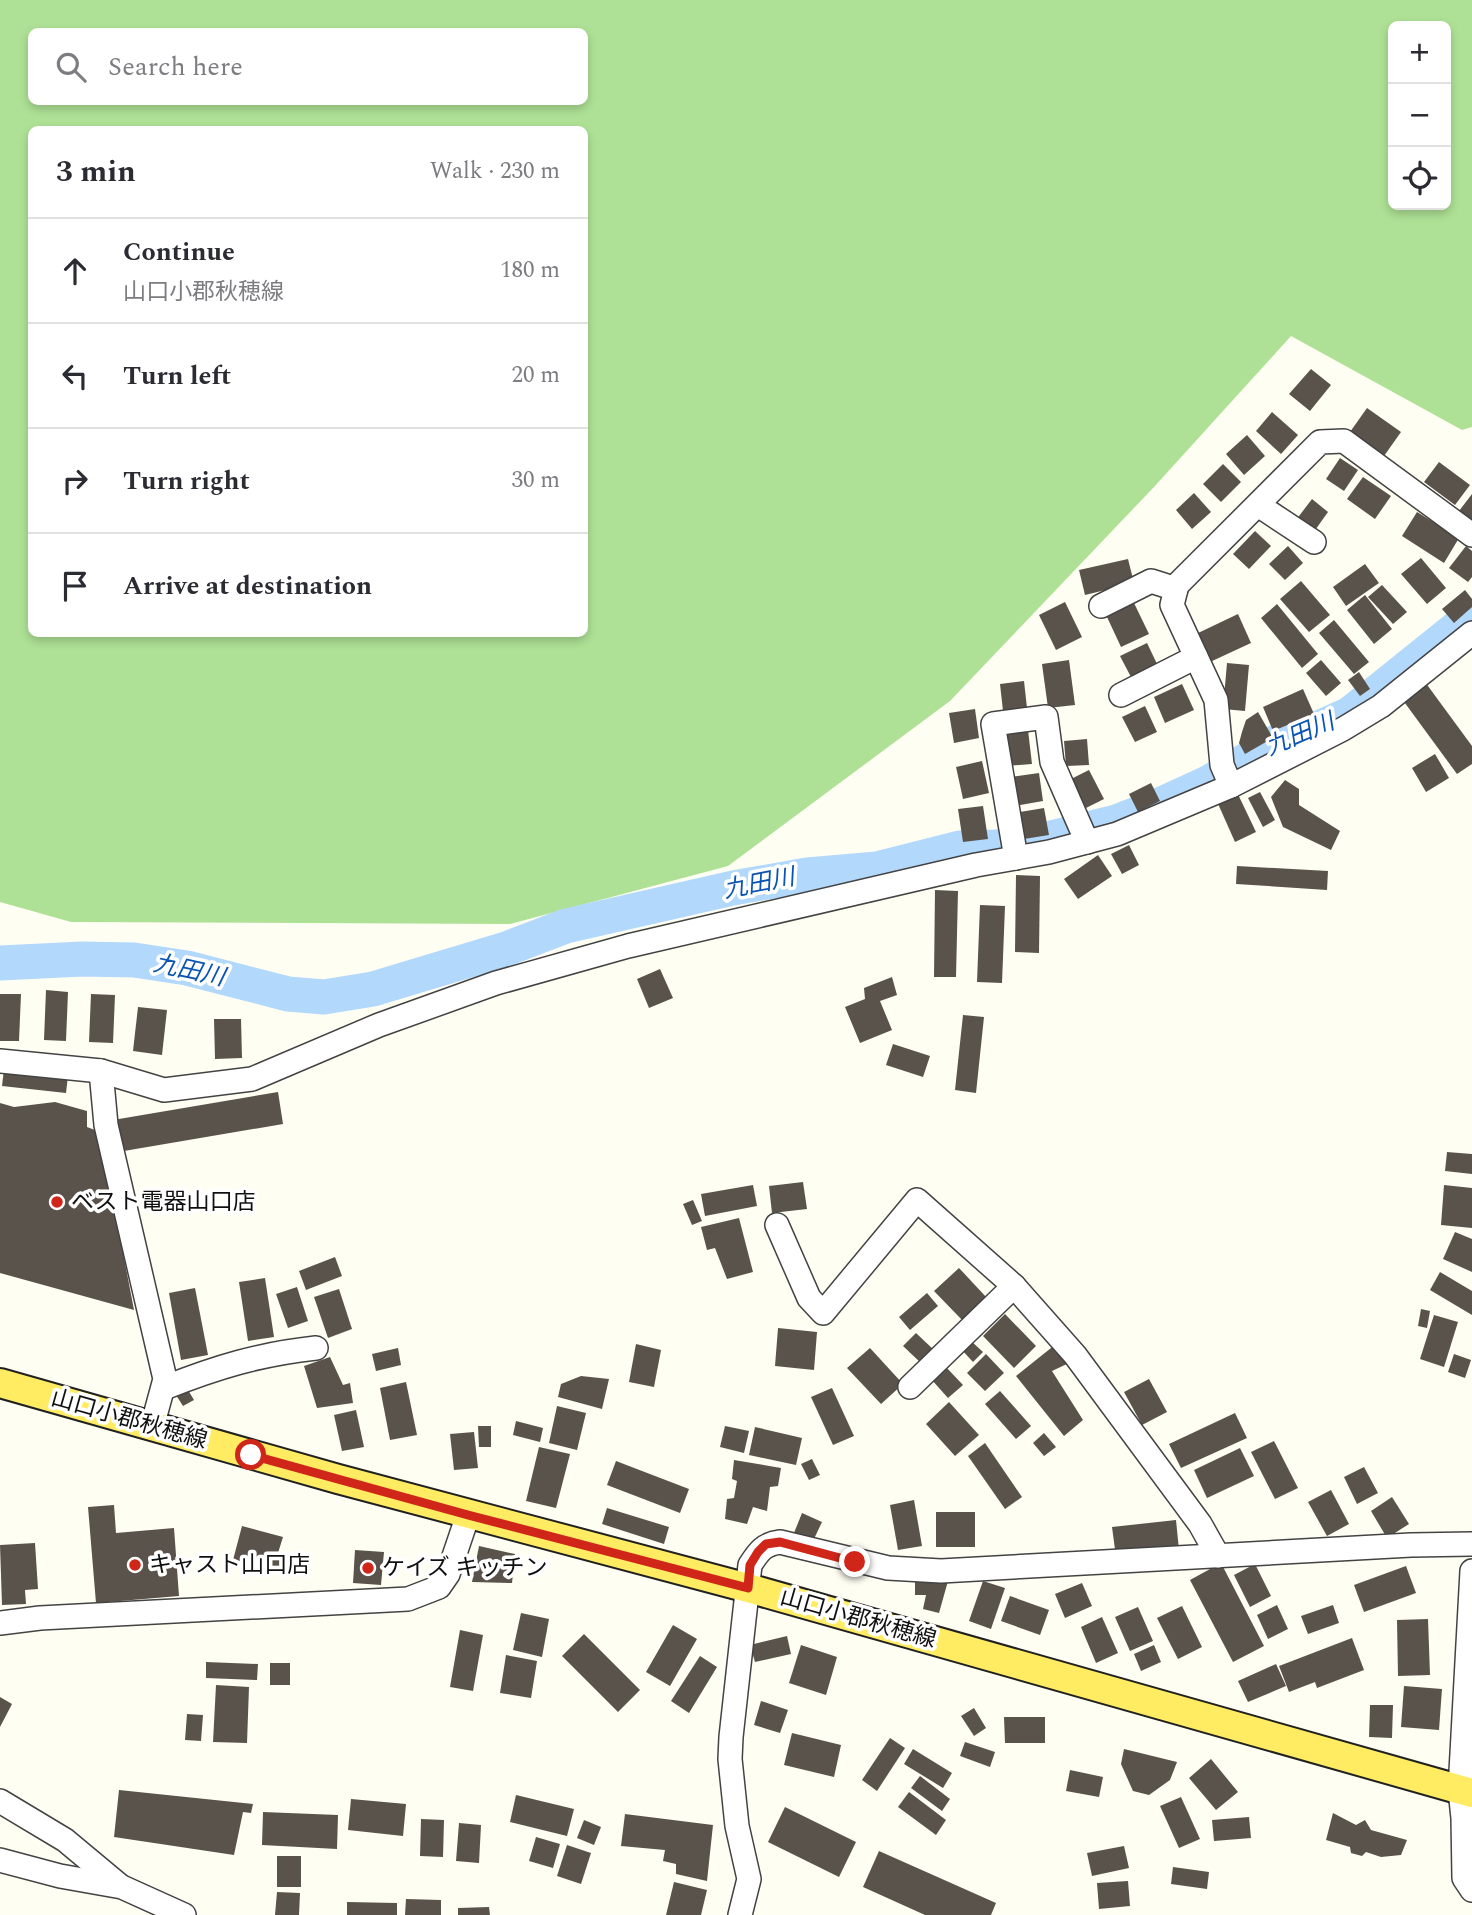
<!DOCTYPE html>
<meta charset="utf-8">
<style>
body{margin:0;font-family:Spectral,"Noto Sans JP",serif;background:#f7f7f7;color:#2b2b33}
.controls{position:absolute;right:21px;top:21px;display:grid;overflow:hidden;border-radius:10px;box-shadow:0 4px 10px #0003}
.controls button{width:63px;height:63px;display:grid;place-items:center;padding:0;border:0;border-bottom:2px solid #e1e1e2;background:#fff;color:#2b2b33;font:35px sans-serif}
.stop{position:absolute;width:21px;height:21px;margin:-16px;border:5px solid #d02619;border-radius:50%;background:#fff}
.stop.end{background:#d02619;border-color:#fff;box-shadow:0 2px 7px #0008}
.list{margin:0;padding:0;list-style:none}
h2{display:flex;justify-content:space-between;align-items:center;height:91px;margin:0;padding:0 28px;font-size:30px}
h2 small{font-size:23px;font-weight:400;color:#7c7c81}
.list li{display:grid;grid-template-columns:46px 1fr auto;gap:21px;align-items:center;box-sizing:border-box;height:105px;padding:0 28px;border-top:2px solid #e1e1e2}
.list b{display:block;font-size:26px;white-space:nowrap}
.list p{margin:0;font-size:23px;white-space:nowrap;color:#7c7c81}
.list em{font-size:23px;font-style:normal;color:#7c7c81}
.icon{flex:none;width:38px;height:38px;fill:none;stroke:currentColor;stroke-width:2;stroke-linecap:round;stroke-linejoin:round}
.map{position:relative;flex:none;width:1472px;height:1915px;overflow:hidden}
.search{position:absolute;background:#fff;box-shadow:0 4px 10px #0003;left:28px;top:28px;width:560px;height:77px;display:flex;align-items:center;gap:18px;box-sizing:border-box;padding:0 24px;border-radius:10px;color:#7c7c81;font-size:26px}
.panel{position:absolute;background:#fff;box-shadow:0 4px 10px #0003;left:28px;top:126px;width:560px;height:511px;border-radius:10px}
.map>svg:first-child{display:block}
</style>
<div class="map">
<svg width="1472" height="1915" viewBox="0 0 1472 1915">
<rect width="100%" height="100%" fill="#fffef3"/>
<path fill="#aee195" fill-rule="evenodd" d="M0,0H1472V427L1462,430L1291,336L1154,487L950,701L728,866L510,924L71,922L0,902ZM1393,26H1446V205H1393ZM32,32H584V102H32ZM32,130H584V634H32Z"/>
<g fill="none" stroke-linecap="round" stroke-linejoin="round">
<polyline stroke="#b2d8fc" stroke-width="35" points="0,963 82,959 134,960 187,968 288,994 324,997 373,989 506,949 566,926 733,888 807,875 877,869 960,848 996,847 1043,840 1116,822 1160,805 1208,783 1282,739 1319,728 1350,714 1472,616"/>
</g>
<g fill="#5a534b">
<polygon points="1311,369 1331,385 1310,411 1289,394"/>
<polygon points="1367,408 1401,432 1384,456 1350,432"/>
<polygon points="1272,412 1298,435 1281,454 1256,431"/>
<polygon points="1247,435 1265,456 1244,475 1226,454"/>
<polygon points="1340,458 1358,470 1344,491 1326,479"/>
<polygon points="1439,462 1470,485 1455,505 1424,482"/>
<polygon points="1223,464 1241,482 1221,502 1203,484"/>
<polygon points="1363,477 1391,496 1375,519 1347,499"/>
<polygon points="1194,493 1211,512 1192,529 1176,510"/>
<polygon points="1472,494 1472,522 1459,511"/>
<polygon points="1312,499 1328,512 1313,533 1296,520"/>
<polygon points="1417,512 1459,538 1444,563 1402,536"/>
<polygon points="1255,531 1271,546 1249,569 1233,554"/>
<polygon points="1288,546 1303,563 1285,580 1269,564"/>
<polygon points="1466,546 1472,551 1472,577 1468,582 1449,568"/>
<polygon points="1421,558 1446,588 1427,604 1401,574"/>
<polygon points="1128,559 1134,583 1085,595 1079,570"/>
<polygon points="1365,564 1379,583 1346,606 1333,587"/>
<polygon points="1301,581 1330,615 1309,632 1280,599"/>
<polygon points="1382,585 1407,612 1393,624 1368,597"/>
<polygon points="1465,590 1472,599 1472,607 1454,623 1442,609"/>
<polygon points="1365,595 1392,629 1374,644 1347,610"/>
<polygon points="1065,602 1082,637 1056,650 1039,615"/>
<polygon points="1134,603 1149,634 1121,647 1107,617"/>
<polygon points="1277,604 1318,654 1302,668 1261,618"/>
<polygon points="1238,614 1251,643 1210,662 1196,634"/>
<polygon points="1334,620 1369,662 1354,674 1319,633"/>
<polygon points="1147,643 1158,666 1132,679 1120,656"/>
<polygon points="1069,660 1075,705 1048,708 1042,664"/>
<polygon points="1321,660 1341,683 1326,696 1306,673"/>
<polygon points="1227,663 1249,665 1245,711 1223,709"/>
<polygon points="1359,672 1370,689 1360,696 1348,680"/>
<polygon points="1024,681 1027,708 1003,711 1000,684"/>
<polygon points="1425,682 1472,746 1472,764 1457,774 1402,699"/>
<polygon points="1182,684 1194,710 1165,723 1154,697"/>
<polygon points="1303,689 1314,714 1273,731 1263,707"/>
<polygon points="1145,706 1157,732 1135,742 1122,717"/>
<polygon points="975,709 979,738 954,743 949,713"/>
<polygon points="1258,712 1273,738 1245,754 1239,743 1242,732 1246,720"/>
<polygon points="1028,730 1032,764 1007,766 1003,733"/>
<polygon points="1087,739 1089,765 1066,766 1064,741"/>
<polygon points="1435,754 1449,778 1426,792 1412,768"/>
<polygon points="982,761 989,793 963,799 956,767"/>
<polygon points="1089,770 1104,799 1086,808 1071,779"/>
<polygon points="1039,773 1043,801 1014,806 1010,777"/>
<polygon points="1285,780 1299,789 1299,805 1340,831 1331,850 1283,827 1271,797"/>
<polygon points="1151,783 1160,801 1138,812 1129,794"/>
<polygon points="1235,788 1256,832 1235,842 1215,797"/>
<polygon points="1260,792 1275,820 1263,827 1248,798"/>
<polygon points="983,806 988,839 963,842 958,809"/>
<polygon points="1044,808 1049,835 1024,839 1020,812"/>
<polygon points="1129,845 1139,865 1122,874 1111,854"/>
<polygon points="1098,855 1112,876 1078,899 1064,879"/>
<polygon points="1237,866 1328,871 1327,890 1236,884"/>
<polygon points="1016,875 1040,876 1039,953 1015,952"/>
<polygon points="935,890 958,891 956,977 934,977"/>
<polygon points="980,905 1005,906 1002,983 977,982"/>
<polygon points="660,969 673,998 649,1008 637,979"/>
<polygon points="892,977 897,995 880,1001 892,1030 860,1043 845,1007 865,999 864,988"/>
<polygon points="46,990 68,992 66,1041 44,1040"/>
<polygon points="0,994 21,994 19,1041 0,1041"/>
<polygon points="91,994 115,995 113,1043 89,1042"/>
<polygon points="138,1007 167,1010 162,1055 133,1051"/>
<polygon points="963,1015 984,1017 976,1093 955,1090"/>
<polygon points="214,1019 241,1019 242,1058 215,1059"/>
<polygon points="893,1044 930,1056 923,1077 886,1065"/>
<polygon points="4,1069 68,1076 66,1093 2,1086"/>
<polygon points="278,1092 283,1124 118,1152 113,1120"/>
<polygon points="55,1102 87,1111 87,1127 100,1132 134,1310 0,1273 0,1103 14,1107"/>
<polygon points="1447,1152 1472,1154 1472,1174 1445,1171"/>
<polygon points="803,1182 807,1209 772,1213 769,1186"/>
<polygon points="753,1185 757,1206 705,1216 701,1194"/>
<polygon points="1444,1185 1472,1188 1472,1228 1441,1225"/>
<polygon points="693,1200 702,1221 692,1225 683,1204"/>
<polygon points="739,1218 753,1272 727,1279 715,1248 707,1250 701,1227"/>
<polygon points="1455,1232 1472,1239 1472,1272 1443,1259"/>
<polygon points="335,1257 342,1276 306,1290 299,1271"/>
<polygon points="959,1268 988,1299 964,1322 934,1291"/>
<polygon points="1440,1272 1472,1291 1472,1315 1430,1290"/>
<polygon points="265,1278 274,1337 248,1341 239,1282"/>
<polygon points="297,1287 308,1321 288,1328 276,1294"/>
<polygon points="195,1288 208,1355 181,1360 169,1293"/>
<polygon points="339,1289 352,1329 328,1338 314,1297"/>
<polygon points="927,1293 938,1306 910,1330 899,1317"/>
<polygon points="1421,1309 1430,1311 1427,1328 1418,1326"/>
<polygon points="1005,1314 1036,1346 1014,1368 983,1336"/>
<polygon points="1434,1315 1458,1322 1444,1367 1420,1359"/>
<polygon points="778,1328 817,1332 814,1370 775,1366"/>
<polygon points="916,1333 935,1351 922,1364 903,1346"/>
<polygon points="970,1340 983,1352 973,1362 961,1349"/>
<polygon points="636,1344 661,1350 654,1387 629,1382"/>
<polygon points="1056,1344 1069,1363 1052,1371 1083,1420 1064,1436 1016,1376"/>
<polygon points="398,1348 401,1365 376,1371 372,1354"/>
<polygon points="870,1348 903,1384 881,1404 847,1368"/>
<polygon points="986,1354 1004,1373 985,1391 967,1373"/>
<polygon points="1454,1354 1471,1360 1465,1378 1448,1372"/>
<polygon points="330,1357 343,1385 350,1383 353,1403 317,1408 304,1366"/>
<polygon points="945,1366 963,1385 948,1398 931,1379"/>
<polygon points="581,1376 609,1379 602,1409 558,1397 561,1384"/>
<polygon points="1149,1379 1167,1412 1142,1425 1124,1392"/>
<polygon points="406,1382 417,1435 390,1440 380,1388"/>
<polygon points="185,1385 194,1400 183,1406 174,1392"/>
<polygon points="832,1388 854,1436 833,1445 811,1397"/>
<polygon points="1000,1391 1031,1426 1016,1439 985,1404"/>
<polygon points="949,1402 979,1435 955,1456 926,1424"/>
<polygon points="557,1406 586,1413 577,1450 549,1443"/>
<polygon points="356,1410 364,1447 342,1451 334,1415"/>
<polygon points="1235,1413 1247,1438 1181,1468 1169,1444"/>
<polygon points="516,1421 543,1428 540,1442 513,1435"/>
<polygon points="478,1426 491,1426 491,1447 479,1447"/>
<polygon points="725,1426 749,1431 744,1453 720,1447"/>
<polygon points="755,1427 802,1438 796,1465 749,1455"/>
<polygon points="474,1432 478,1468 454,1470 450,1434"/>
<polygon points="1044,1433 1056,1447 1044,1456 1033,1443"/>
<polygon points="1274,1441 1298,1488 1275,1499 1251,1452"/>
<polygon points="985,1443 1022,1497 1005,1509 968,1456"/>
<polygon points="539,1447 570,1454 556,1508 526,1501"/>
<polygon points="1240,1448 1254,1476 1207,1498 1194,1470"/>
<polygon points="812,1459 820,1475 809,1480 801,1464"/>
<polygon points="734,1460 781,1468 778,1486 770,1487 767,1511 753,1507 747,1524 725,1519 727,1499 734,1498 737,1481 732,1479"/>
<polygon points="616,1461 689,1489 680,1513 607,1485"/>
<polygon points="1364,1467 1378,1493 1357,1504 1344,1477"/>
<polygon points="1331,1490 1349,1524 1327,1536 1308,1502"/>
<polygon points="1392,1497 1409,1524 1387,1538 1371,1511"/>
<polygon points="914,1500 922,1546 898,1550 890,1505"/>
<polygon points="114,1505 116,1533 174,1528 179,1596 96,1603 88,1507"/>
<polygon points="607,1508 669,1527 664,1544 602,1524"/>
<rect x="936" y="1512" width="39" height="35"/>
<polygon points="802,1513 822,1522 813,1541 794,1533"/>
<polygon points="1176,1520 1179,1550 1116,1557 1112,1527"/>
<polygon points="242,1526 283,1537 278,1553 286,1555 281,1573 233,1560"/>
<polygon points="35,1543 38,1589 25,1590 26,1604 2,1605 0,1545"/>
<polygon points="479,1546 515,1554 512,1583 472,1582"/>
<polygon points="355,1550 384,1552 381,1585 353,1583"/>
<polygon points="1221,1563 1264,1646 1233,1662 1190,1580"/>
<polygon points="1255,1564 1271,1596 1250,1607 1234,1575"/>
<polygon points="1406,1566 1416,1593 1364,1612 1354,1585"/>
<polygon points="915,1581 948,1581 939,1613 923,1609 926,1595 915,1595"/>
<polygon points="983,1581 1005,1588 991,1629 969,1621"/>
<polygon points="1082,1583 1092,1606 1065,1618 1055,1594"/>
<polygon points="1010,1596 1049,1610 1040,1635 1001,1621"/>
<polygon points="1277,1605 1288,1629 1268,1639 1257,1615"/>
<polygon points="1333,1605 1339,1623 1308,1634 1301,1616"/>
<polygon points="1182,1606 1202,1647 1178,1659 1157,1618"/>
<polygon points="1138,1607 1153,1641 1130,1651 1115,1617"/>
<polygon points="521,1613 549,1619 542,1657 513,1650"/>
<polygon points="1102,1617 1118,1653 1096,1663 1081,1627"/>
<polygon points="1428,1619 1430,1675 1398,1676 1397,1620"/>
<polygon points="673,1625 697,1639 670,1686 646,1672"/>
<polygon points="460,1630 483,1635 473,1691 450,1687"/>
<polygon points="584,1634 640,1690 618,1712 562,1656"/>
<polygon points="787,1636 791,1654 755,1662 750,1645"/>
<polygon points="1352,1638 1364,1670 1317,1688 1315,1682 1289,1692 1279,1666"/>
<polygon points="801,1645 837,1657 826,1695 789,1683"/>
<polygon points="1154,1645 1161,1662 1141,1671 1134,1654"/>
<polygon points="506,1655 537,1661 531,1698 500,1693"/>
<polygon points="700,1656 717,1667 689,1713 671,1701"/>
<polygon points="206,1662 258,1664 257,1680 206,1678"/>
<rect x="270" y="1663" width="20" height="22"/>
<polygon points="1276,1664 1286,1686 1248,1702 1238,1681"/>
<polygon points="216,1685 249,1687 247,1743 213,1742"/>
<polygon points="1404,1686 1442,1689 1439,1730 1401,1727"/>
<polygon points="0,1697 12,1704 0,1727"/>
<polygon points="761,1701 788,1710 780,1733 754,1725"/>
<polygon points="1370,1705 1393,1705 1392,1738 1369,1737"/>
<polygon points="974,1708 986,1728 974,1736 961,1716"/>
<polygon points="187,1714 203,1715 201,1741 185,1740"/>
<polygon points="1004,1717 1045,1717 1045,1743 1005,1743"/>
<polygon points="792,1733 841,1745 834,1777 784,1765"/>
<polygon points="890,1738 905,1748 877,1791 862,1780"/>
<polygon points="965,1742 995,1752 990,1767 960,1756"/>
<polygon points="913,1749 952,1773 943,1788 904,1764"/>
<polygon points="1124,1749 1177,1762 1170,1780 1149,1795 1133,1791 1121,1764"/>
<polygon points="1211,1759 1238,1792 1216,1810 1189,1778"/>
<polygon points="1070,1770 1103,1777 1099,1797 1066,1791"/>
<polygon points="920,1776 950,1799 942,1811 911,1788"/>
<polygon points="119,1790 253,1804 251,1813 243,1812 234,1855 114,1837"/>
<polygon points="909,1792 946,1820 936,1835 898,1807"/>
<polygon points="516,1795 574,1809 567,1836 510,1822"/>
<polygon points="1181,1797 1200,1839 1179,1848 1160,1806"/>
<polygon points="351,1799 406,1804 403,1836 348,1830"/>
<polygon points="785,1807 856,1842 839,1877 768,1842"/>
<polygon points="263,1812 338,1815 337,1849 262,1845"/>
<polygon points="1333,1813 1356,1825 1365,1820 1371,1830 1407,1840 1401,1855 1381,1857 1366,1852 1362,1856 1351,1853 1350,1847 1326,1840"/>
<polygon points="625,1814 713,1825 707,1881 676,1874 676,1864 663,1861 665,1850 621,1846"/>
<polygon points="1249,1817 1251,1838 1214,1841 1212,1820"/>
<polygon points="421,1819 444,1820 443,1857 420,1856"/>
<polygon points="584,1820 601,1827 594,1845 577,1838"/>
<polygon points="459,1823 481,1825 479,1863 456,1861"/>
<polygon points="536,1837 560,1844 553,1868 529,1861"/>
<polygon points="567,1845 591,1853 581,1884 557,1876"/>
<polygon points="1124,1846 1129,1868 1092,1876 1087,1853"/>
<polygon points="879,1851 996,1903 991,1915 925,1915 863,1887"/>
<rect x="277" y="1856" width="24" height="31"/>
<polygon points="1173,1867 1209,1872 1207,1889 1171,1884"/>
<polygon points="1128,1881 1130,1906 1099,1909 1097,1883"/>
<polygon points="674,1882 707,1890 701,1915 666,1915"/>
<polygon points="277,1892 300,1893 299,1915 275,1915"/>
<polygon points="406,1899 441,1900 441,1915 405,1915"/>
<polygon points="347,1902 397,1903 397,1915 347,1915"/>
<polygon points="489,1907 490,1915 458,1915 458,1908"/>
</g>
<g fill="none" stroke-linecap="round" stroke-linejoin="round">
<g stroke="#434343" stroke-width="26">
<g id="minor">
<polyline points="1258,505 1314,542"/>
<polyline points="1101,606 1151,581 1176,589"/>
<polyline points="1121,695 1196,657"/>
<polyline points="1231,786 1222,765 1216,700 1172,605 1177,585 1320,442 1344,441 1472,535"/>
<polyline points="1016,858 993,724 1046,717 1052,762 1087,842"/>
<polyline points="0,1061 101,1071 164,1090 252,1079 379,1025 496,983 628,946 976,865 1049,852 1117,834 1231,786 1343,729 1381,706 1472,633"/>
<polyline points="101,1071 106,1125 165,1379 152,1427"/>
<polyline points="777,1225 809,1298 823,1313 917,1200 1014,1286 1075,1355 1200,1524 1218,1556"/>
<polyline points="910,1387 1014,1286"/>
<path d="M164,1388C217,1367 260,1354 316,1348"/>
<polyline points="1472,1571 1460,1790 1463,1818 1464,1878 1472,1890"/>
<polyline points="0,1623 40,1618 408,1599 439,1587 448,1574 468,1515"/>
<polyline points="0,1801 65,1840 119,1885"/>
<polyline points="0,1860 60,1876 122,1887 184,1915"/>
<path d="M740,1915L749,1879L737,1826L730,1759L731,1737L750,1565C759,1551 764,1544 780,1542L888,1568L941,1571L1411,1545L1472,1544"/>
</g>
</g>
<g stroke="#212121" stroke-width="32">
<polyline id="major" points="0,1383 338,1479 748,1588 1472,1793"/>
</g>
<use href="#minor" stroke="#fff" stroke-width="23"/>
<use href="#major" stroke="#ffec63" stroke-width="28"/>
</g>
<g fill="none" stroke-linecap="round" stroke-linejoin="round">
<polyline stroke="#d02619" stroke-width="9" points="251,1455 468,1515 748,1588 750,1565 758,1552 766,1544 780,1542 855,1562"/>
</g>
<g fill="#d02619" stroke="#fff" stroke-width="2.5">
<circle cx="57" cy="1202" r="7"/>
<circle cx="135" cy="1565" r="7"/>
<circle cx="368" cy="1568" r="7"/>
</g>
<g text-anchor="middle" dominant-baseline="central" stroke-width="7" stroke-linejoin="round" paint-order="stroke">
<g font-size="23" fill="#101010" stroke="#fff" text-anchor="start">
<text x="71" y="1202">ベスト電器山口店</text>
<text x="149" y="1565">キャスト山口店</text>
<text x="382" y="1568">ケイズ キッチン</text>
</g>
<g font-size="23" fill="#101010" stroke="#fff">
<text transform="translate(129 1420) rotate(16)">山口小郡秋穂線</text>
<text transform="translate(858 1619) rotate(16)">山口小郡秋穂線</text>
</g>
<g font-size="24" font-style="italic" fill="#0b54b1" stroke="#fff">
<text transform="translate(1300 735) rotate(-23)">九田川</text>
<text transform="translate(759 884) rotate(-11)">九田川</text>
<text transform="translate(189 971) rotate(12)">九田川</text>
</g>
</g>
</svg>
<div class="controls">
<button>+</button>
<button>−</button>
<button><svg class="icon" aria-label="locate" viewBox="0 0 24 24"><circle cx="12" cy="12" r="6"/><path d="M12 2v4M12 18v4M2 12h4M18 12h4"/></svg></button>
</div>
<div class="stop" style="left:251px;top:1455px"></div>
<div class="stop end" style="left:855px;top:1562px"></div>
<div class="search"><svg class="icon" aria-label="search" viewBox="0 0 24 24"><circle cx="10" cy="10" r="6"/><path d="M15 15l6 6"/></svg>Search here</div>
<section class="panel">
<h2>3 min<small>Walk · 230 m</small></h2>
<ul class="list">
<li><svg class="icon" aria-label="ahead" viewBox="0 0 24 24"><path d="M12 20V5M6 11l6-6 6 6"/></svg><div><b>Continue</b><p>山口小郡秋穂線</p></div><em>180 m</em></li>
<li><svg class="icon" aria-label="left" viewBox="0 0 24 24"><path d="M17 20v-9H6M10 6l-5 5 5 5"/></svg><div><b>Turn left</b></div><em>20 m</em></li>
<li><svg class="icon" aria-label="right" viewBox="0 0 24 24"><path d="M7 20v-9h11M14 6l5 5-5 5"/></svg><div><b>Turn right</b></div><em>30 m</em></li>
<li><svg class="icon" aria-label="arrive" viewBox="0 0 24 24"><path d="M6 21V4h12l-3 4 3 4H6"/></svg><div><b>Arrive at destination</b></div></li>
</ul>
</section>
</div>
